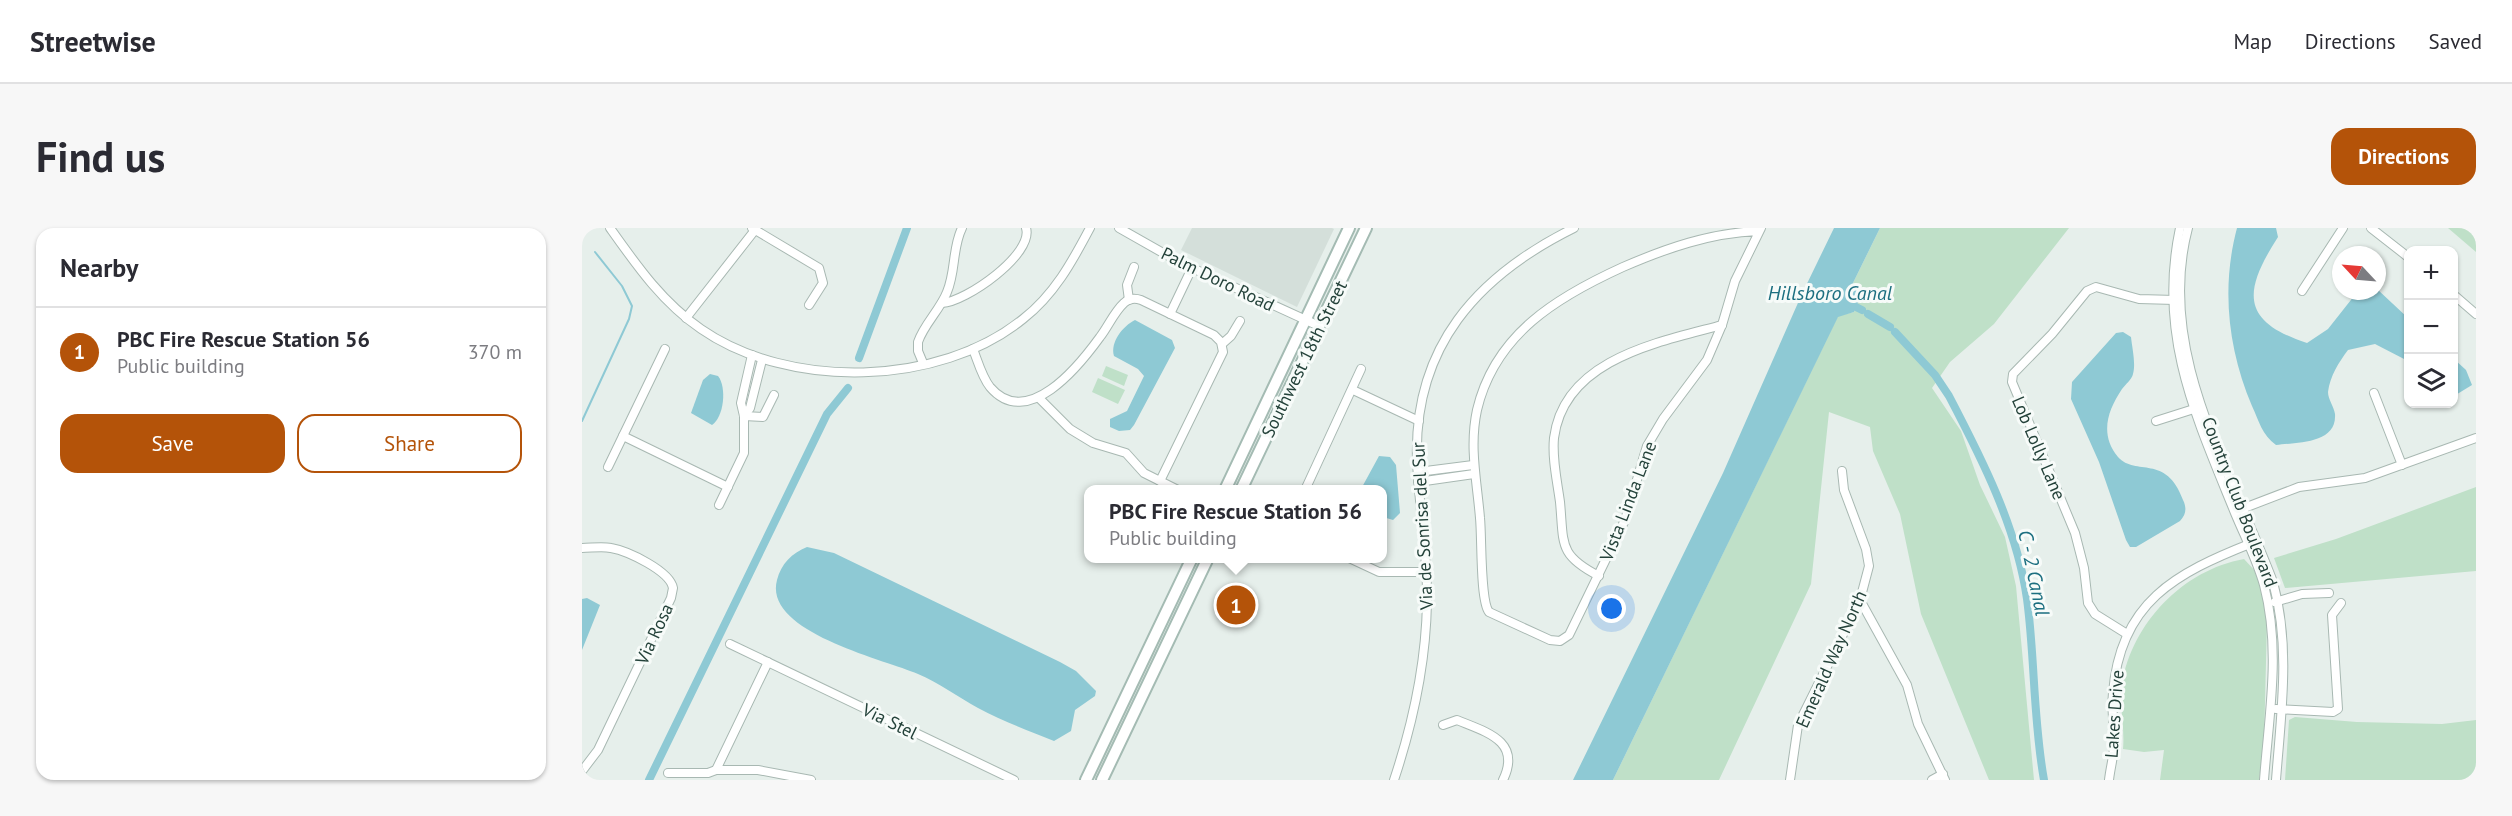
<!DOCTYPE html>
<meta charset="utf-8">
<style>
body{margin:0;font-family:"PT Sans",sans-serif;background:#f7f7f7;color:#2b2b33}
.controls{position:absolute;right:18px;top:18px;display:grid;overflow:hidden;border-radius:12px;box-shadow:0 2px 4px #0004}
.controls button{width:54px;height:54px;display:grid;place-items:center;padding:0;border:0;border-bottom:2px solid #e1e1e2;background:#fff;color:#2b2b33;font:30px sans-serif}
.compass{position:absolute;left:1750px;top:18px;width:54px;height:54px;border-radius:50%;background:#fff;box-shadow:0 2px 4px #0004;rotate:296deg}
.you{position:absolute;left:1030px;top:381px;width:21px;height:21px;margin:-15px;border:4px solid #fff;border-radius:50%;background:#1a73e8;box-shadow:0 0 0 9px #1a73e833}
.badge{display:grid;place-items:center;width:39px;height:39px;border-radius:50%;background:#b45309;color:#fff;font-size:20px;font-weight:700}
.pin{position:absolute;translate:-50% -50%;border:3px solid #fff;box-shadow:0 2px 6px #0006}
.popup{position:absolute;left:502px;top:257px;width:303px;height:78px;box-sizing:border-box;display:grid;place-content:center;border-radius:12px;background:#fff;filter:drop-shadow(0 2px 4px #0005);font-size:20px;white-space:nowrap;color:#7c7c81}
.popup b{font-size:22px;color:#2b2b33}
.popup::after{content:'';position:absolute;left:50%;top:100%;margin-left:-12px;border:12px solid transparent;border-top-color:#fff}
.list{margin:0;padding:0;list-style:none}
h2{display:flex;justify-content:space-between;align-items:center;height:78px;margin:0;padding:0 24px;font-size:26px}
h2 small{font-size:20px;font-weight:400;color:#7c7c81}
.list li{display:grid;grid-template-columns:39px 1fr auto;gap:18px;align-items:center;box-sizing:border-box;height:90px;padding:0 24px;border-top:2px solid #e1e1e2}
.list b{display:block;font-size:22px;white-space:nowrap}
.list p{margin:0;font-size:20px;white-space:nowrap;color:#7c7c81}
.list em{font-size:20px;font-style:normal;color:#7c7c81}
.actions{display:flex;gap:12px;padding:18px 24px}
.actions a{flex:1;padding:14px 0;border:2px solid #b45309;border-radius:18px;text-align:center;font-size:21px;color:#b45309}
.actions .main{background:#b45309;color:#fff}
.icon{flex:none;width:33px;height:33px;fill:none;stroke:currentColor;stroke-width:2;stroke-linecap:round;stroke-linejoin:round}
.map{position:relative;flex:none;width:1894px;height:552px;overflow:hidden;border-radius:18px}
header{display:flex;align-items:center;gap:36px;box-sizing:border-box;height:84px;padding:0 30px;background:#fff;border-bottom:2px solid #e1e1e2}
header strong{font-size:28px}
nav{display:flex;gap:33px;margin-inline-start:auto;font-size:21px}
.intro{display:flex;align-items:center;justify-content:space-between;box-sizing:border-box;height:144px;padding:0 36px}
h1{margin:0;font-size:42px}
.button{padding:15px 27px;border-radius:18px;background:#b45309;color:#fff;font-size:21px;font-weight:700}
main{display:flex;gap:36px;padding:0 36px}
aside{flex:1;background:#fff;border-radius:18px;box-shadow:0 2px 4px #0004}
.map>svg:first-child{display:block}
</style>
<header>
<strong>Streetwise</strong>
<nav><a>Map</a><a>Directions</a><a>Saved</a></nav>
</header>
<div class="intro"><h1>Find us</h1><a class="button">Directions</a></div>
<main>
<aside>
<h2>Nearby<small></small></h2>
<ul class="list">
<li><span class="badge">1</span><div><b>PBC Fire Rescue Station 56</b><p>Public building</p></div><em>370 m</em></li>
</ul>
<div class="actions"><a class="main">Save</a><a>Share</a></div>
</aside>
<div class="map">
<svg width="1894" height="552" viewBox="0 0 1894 552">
<rect width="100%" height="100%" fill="#e6efeb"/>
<polygon fill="#d4dfda" points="610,0 750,0 752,1 715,79 599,22"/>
<g fill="#bfe0c8">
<polygon points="1298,0 1487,0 1412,96 1368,134 1350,160 1379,203 1398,257 1423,309 1434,358 1452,552 1407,552 1339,386 1318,286 1291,223 1288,199 1247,184 1229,356 1137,552 1031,552 1256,88 1272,84 1278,70 1271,55"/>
<polygon points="1866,0 1894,0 1894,24"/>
<polygon points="524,138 546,147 542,158 520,148"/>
<polygon points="516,150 543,162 536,176 510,164"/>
<polygon points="1894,259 1894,343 1703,360 1692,330 1754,311"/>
<path d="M1662,331L1675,345L1683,368L1685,394L1682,515L1677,552H1578L1582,522L1562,524L1541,521C1543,500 1537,477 1540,456C1550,395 1601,342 1662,331Z"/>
<polygon points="1713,489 1775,494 1860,496 1894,492 1894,552 1703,552 1707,492"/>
</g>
<g fill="#8ec9d4">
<polygon points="1252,0 1298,0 1271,55 1278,70 1272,84 1256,89 1031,552 991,552 1141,245 1219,68"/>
<path d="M1655,0H1694L1696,9C1662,62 1657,93 1725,115L1746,101L1776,63H1795V61L1826,90V136L1824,132L1793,116L1766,122C1757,134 1748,148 1746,164C1746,171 1752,179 1753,186C1755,216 1715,214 1694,217C1680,207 1677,193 1670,178C1646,121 1639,60 1655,0Z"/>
<path d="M553,92L590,112L593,120L552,197L548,202L537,203L528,199V191L545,183L562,148L556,141L532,128C528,114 541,98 553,92Z"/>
<path d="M1541,104L1549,109C1550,119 1554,136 1551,146C1550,151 1543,157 1540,161C1526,182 1517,206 1536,229C1554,249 1584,225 1601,272C1605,280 1604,287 1598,293L1554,319H1548L1544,312L1517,234L1489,171L1490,154L1534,105Z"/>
<polygon points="1872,131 1884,142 1890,157 1872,168"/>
<path d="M128,146L136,148C145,159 142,189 130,197L109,185L121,152Z"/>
<polygon points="797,228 808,229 814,237 818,285 811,292 801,289 801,262 779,261"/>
<path d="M225,319L252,325L478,434L494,443L514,463L513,468L493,482L489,503L472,513C447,503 420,493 396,480C376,469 357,455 336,446C301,431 181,404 195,352C199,336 210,325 225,319Z"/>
<polygon points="5,370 18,377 0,422 0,371"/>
</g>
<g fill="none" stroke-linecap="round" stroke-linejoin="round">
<polyline stroke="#8ec9d4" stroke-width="2" points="0,193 47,91 50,78 40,58 13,24"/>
<g stroke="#8ec9d4" stroke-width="8">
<polyline points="1266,75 1280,82"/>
<polyline points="1286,86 1308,99"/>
<path d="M1313,104L1353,147L1367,168C1400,231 1435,300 1445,371C1453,431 1451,491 1462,552"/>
<polyline points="277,130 325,0"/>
<polyline points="67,552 245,186 266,160"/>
</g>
<g stroke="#a8b8b2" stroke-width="10">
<g id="street">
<path d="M28,0C55,38 80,74 119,101C207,162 357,159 441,91C472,67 490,34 508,0"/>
<polyline points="170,0 237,40 241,55 227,77"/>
<polyline points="537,0 597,34 737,98"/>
<path d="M1598,0C1575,107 1614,189 1653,285C1663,309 1675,332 1682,357C1699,422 1687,486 1682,552"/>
<path d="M1606,0C1573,124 1649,242 1691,354C1709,419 1699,486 1694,552"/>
<polyline points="1789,0 1826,29"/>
<path d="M1176,3C1128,5 1085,20 1041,39C975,69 913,106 895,182C887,219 895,253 898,290C900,309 898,373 907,384L968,412L978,413L987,407L1043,292L1065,218L1081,191L1125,132L1140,97L1153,53L1179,0"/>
<polyline points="1720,63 1761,0"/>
<polyline points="1872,67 1894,86"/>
<polyline points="547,72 545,57 552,39"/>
<path d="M360,75C384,74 452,26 444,0"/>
<polyline points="588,86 610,40"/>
<polyline points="104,90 173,2"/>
<polyline points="640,116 649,108 658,93"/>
<path d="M391,121C396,134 400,149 408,159C445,203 497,138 518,109C526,99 532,84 542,75C547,70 553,70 559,72L632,107L639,114L641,124L578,253"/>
<path d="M341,135L336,123V114C342,96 358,82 365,64C374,43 370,20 380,0"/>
<polyline points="771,162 837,193"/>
<polyline points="1792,165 1820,237"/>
<polyline points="457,170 488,201 511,215 544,225 562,245 596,262"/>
<polyline points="162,188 168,180 180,132"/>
<polyline points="162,188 181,189 192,167"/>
<polyline points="1574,193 1615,180"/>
<polyline points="41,208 146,259"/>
<polyline points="26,239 83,121"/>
<polyline points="836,244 891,237"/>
<polyline points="836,254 892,246"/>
<polyline points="723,262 779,141"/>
<polyline points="137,277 162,225 162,188 159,175 170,127"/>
<polyline points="1657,282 1717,259 1783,250 1894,210"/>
<path d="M0,320C9,320 20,318 29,320C46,323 88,343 91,360L89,370L16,522L0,543"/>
<polyline points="767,330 797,344 844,344"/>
<path d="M1017,348C976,327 982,316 978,274C975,252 970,231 972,210C982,131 1077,114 1140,97"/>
<polyline points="1278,372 1325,457 1336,496 1363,552"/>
<polyline points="1693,374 1720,366 1747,365"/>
<polyline points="1545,406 1513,386 1506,375 1502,340 1493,305 1430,154 1431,146 1470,106 1505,63 1514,59 1557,71 1593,72"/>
<polyline points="148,416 432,552"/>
<polyline points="1694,481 1751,484 1756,481 1750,387 1759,375"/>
<path d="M861,497L875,492C904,504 940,513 921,552"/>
<polyline points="134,542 176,542 229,552"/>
<polyline points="86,545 126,545 134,542 186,434"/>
<path d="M812,552C831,495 844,434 845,374C846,326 837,280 835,233C831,119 895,48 992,0"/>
<polyline points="1208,552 1216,497 1278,372 1287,338 1284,321 1262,262 1260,243"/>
<polyline points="1350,552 1361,546"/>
<path d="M1527,552C1528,542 1531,531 1532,520C1533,502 1529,483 1531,465C1538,374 1594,345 1670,315"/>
</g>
</g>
<g stroke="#a4bbb3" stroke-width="14">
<g id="secondary">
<polyline points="643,262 767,0"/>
<polyline points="659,262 784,0"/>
<polyline points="504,552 610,330"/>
<polyline points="520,552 626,330"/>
</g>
</g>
<use href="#street" stroke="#fff" stroke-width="8"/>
<use href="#secondary" stroke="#fff" stroke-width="10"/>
</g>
<g text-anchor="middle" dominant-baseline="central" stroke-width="6" stroke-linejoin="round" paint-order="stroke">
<g font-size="18" fill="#24423a" stroke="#f7fbf9">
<text transform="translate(636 51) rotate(26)">Palm Doro Road</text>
<text transform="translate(722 131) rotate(-64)">Southwest 18th Street</text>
<text transform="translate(1457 220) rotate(67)">Lob Lolly Lane</text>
<text transform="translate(1046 273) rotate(-69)">Vista Linda Lane</text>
<text transform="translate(1658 274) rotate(69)">Country Club Boulevard</text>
<text transform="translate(840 298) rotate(-93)">Via de Sonrisa del Sur</text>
<text transform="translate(72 406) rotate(-65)">Via Rosa</text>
<text transform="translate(1249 431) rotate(-66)">Emerald Way North</text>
<text transform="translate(1532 486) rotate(-86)">Lakes Drive</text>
<text transform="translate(308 493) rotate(26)">Via Stel</text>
</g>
<g font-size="20" font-style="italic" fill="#1c6f80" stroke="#f7fbf9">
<text x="1248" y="65">Hillsboro Canal</text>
<text transform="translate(1452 345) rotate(78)">C - 2 Canal</text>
</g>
</g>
</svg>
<div class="controls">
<button>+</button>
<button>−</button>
<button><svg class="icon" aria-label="layers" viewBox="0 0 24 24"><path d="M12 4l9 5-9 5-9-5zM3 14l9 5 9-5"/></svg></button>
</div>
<svg class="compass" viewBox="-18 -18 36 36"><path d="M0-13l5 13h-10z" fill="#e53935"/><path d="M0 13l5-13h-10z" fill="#7c7c81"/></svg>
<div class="you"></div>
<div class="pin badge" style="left:654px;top:377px">1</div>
<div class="popup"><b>PBC Fire Rescue Station 56</b>Public building</div>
</div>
</main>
